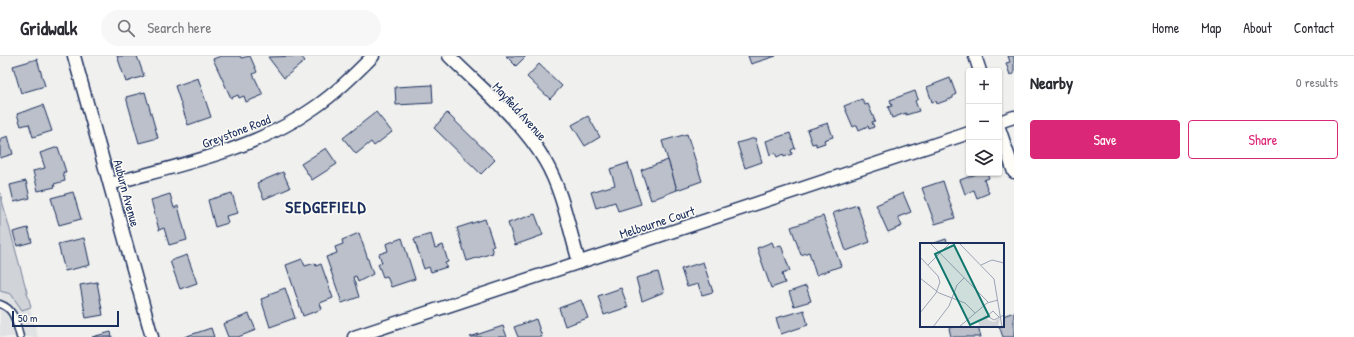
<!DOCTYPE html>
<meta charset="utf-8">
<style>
body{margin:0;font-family:"Patrick Hand",sans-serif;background:#f7f7f7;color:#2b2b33}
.controls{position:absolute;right:12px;top:12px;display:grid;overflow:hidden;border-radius:4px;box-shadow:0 1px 3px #0004}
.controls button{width:36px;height:36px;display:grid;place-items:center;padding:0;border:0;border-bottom:1px solid #e1e1e2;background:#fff;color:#2b2b33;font:20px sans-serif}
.scale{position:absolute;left:12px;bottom:10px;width:107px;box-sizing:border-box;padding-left:4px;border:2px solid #1b2f5e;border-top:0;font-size:11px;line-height:14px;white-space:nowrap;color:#1b2f5e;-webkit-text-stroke:3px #fdfcf7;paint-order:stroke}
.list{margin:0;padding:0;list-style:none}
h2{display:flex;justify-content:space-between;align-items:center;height:52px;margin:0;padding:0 16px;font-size:17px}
h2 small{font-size:13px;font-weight:400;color:#7c7c81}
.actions{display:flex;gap:8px;padding:12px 16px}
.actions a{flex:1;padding:9px 0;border:1px solid #db2777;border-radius:4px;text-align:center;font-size:14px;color:#db2777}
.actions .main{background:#db2777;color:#fff}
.icon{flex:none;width:22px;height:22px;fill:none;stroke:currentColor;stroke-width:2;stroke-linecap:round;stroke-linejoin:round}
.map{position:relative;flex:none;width:1014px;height:281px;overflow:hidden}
header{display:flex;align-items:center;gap:24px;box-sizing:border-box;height:56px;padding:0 20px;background:#fff;border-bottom:1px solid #e1e1e2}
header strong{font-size:19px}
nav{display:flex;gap:22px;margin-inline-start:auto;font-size:14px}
.search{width:280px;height:36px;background:#f7f7f7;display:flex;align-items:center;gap:10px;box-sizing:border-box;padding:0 14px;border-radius:22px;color:#7c7c81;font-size:15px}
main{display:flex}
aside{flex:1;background:#fff}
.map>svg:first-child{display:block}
</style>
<header>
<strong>Gridwalk</strong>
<div class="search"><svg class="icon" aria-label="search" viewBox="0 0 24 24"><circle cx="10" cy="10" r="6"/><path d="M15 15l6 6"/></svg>Search here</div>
<nav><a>Home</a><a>Map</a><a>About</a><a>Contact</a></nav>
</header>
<main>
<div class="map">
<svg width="1014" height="281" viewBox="0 0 1014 281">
<rect width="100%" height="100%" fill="#f0f0ee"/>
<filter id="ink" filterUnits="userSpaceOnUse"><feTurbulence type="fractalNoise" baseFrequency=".025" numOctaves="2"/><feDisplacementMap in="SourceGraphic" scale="8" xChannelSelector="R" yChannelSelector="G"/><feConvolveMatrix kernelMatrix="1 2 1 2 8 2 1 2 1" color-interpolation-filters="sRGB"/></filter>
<g filter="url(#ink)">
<polygon fill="#e0e2e3" points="0,142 26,239 38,281 0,281"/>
<polygon fill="#d0d3d8" stroke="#76819b" points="0,137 31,251 22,254 11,238 0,235"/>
<g fill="#bbc0ca" stroke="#1b2f5e">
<polygon points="117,0 137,0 144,20 126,26"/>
<polygon points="221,0 240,0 241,2 250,0 257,16 253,18 263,39 246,46 244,40 239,42 238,39 231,42 213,3"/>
<polygon points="301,0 305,5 284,22 268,1"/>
<polygon points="506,0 526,0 516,10"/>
<polygon points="748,0 776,0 751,8"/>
<polygon points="1008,0 1014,0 1014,18 1010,19 1006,7 1010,6"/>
<polygon points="37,3 45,30 21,37 13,10"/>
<polygon points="539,8 562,30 550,43 527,21"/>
<polygon points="198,22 211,61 188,69 175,30"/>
<polygon points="950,22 956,38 953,40 953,42 937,48 936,45 932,46 927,31"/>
<polygon points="432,29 433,47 396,49 395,31"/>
<polygon points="915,35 918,43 915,45 919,55 906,59 906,57 892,62 888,51 892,50 890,44"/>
<polygon points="145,36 158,82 139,87 126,41"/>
<polygon points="862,43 865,49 868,48 875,65 872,66 874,71 869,73 868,70 859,74 857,69 853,71 844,50"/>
<polygon points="43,49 52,75 33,81 29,68 21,70 17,58"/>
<polygon points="376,56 392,76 374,90 371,86 356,98 343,82"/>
<polygon points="447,57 495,104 481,118 434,72"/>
<polygon points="588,60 600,81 585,90 572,69"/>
<polygon points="828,67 833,81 824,84 825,87 816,90 816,87 812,88 807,74"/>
<polygon points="790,77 795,92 791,94 792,98 784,101 783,98 777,101 775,97 770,99 766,85"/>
<polygon points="687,78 702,125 677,134 662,85"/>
<polygon points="8,80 13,98 0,102 0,83"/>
<polygon points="755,82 762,106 745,112 737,87"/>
<polygon points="58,91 66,116 63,116 65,125 54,128 55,131 38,135 33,115 45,112 40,97"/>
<polygon points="326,92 337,108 312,124 301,108"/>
<polygon points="668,104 677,134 651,144 641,114"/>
<polygon points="628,107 641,148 618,155 615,146 596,152 591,136 615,129 610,113"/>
<polygon points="283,116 290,132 264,143 257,127"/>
<polygon points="979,117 987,117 989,122 984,124 989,137 977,142 974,134 965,138 960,124"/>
<polygon points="26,125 30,142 14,146 10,129"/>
<polygon points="943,125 955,162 935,168 922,132"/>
<polygon points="73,136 81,163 59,169 51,142"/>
<polygon points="232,137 238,157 226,160 228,167 215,171 208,144"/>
<polygon points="903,137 911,156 898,161 902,170 888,176 876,149"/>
<polygon points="170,138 174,152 178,150 187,184 169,189 164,172 159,174 151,144"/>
<polygon points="857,149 870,186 846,195 833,157"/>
<polygon points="535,158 543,179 515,189 508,167"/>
<polygon points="823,160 841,210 816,219 809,196 801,199 791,171"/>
<polygon points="485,163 494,190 491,191 493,197 467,205 457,172"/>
<polygon points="28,172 32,186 17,190 13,176"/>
<polygon points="359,177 373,218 358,226 356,220 353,221 359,241 342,247 326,201 337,197 335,191 343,188 342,184"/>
<polygon points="431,178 435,192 443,189 448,206 445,207 447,211 431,216 429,211 424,213 414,183"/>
<polygon points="84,182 90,209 65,215 58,188"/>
<polygon points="402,182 415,223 391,231 387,220 383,221 378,208 382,207 379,198 388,195 386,188"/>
<polygon points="946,183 948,188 932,188"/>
<polygon points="772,186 774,191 781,189 790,215 782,218 785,227 771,232 757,192"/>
<polygon points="187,199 197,227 180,233 170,205"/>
<polygon points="302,203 305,210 315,207 316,210 321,208 333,242 320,247 322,253 303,260 286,209"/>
<polygon points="703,206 713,236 702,239 698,228 687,231 681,213"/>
<polygon points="658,216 664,236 642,245 636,222"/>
<polygon points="97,226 103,259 86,262 80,229"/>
<polygon points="806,230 811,245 794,250 789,236"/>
<polygon points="285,232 295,262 270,271 261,243 270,240 269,238"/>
<polygon points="621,232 628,251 604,259 598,240"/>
<polygon points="581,244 588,262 565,270 559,252"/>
<polygon points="804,254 808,269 781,278 776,262"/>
<polygon points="1014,256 1014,281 1003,281 999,270 1003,270 1003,260"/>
<polygon points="249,258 256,274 238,281 228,281 223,268"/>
<polygon points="536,263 542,281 518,281 514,271"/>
<polygon points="503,270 507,281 470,281"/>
<polygon points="955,270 978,270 981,281 951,281 949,272"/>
<polygon points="211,272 214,281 184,281"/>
<polygon points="111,276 112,281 92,281"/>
</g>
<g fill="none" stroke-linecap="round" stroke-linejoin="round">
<g stroke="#1b2f5e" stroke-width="9">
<path id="lane" d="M0,248C15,253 16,267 20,281"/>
</g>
<g stroke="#1b2f5e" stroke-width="15">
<g id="street">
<polyline points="74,0 152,281"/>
<path d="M449,0C482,33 522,65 545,105C563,136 569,173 579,206"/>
<polyline points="975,0 980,15"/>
<polyline points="999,66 1014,61"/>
<polyline points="999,72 1014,116"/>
<path d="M110,128C179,109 255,94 314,52C336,37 354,19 373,0"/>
<polyline points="354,281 969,77"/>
</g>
</g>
<use href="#lane" stroke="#fdfcf7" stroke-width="6"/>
<use href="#street" stroke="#fdfcf7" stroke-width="12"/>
</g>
</g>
<g text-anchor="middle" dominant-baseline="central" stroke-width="3" stroke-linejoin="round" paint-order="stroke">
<g font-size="13" fill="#1b2f5e" stroke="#fdfcf7">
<text transform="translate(520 55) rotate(48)">Mayfield Avenue</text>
<text transform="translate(236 75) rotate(-21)">Greystone Road</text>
<text transform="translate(127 137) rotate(75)">Auburn Avenue</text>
<text transform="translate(657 166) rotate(-18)">Melbourne Court</text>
</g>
<g font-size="17" font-weight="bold" letter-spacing="1" fill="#1b2f5e" stroke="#fdfcf7">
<text x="326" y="150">SEDGEFIELD</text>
</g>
</g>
<g transform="translate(920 187)">
<rect width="84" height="84" fill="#f0f0ee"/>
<path d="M66,72L68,77L74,79L80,75L78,84H60L58,79Z" fill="#d0d3d8"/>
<path fill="none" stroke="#9ba3b4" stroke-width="1" d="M10,0L68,59M39,0L74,36L82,84M0,14L18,33L20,39L16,50L0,70M8,22L30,0M61,22L72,17L84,20M0,35L19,50L45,60L55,70M79,74L73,68L67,73L74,77L84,72M13,84L29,63L37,42L44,35M39,84L67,60L78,57"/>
<path fill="#0f766e" fill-opacity="0.15" stroke="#0f766e" stroke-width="2" d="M34,2L69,73L50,82L15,11Z"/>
<rect width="84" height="84" fill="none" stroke="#1b2f5e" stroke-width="2"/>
</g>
</svg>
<div class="controls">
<button>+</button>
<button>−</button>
<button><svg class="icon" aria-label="layers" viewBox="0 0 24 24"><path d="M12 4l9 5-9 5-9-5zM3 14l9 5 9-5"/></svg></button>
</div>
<div class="scale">50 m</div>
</div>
<aside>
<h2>Nearby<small>0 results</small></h2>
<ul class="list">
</ul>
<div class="actions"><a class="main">Save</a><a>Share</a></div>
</aside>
</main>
